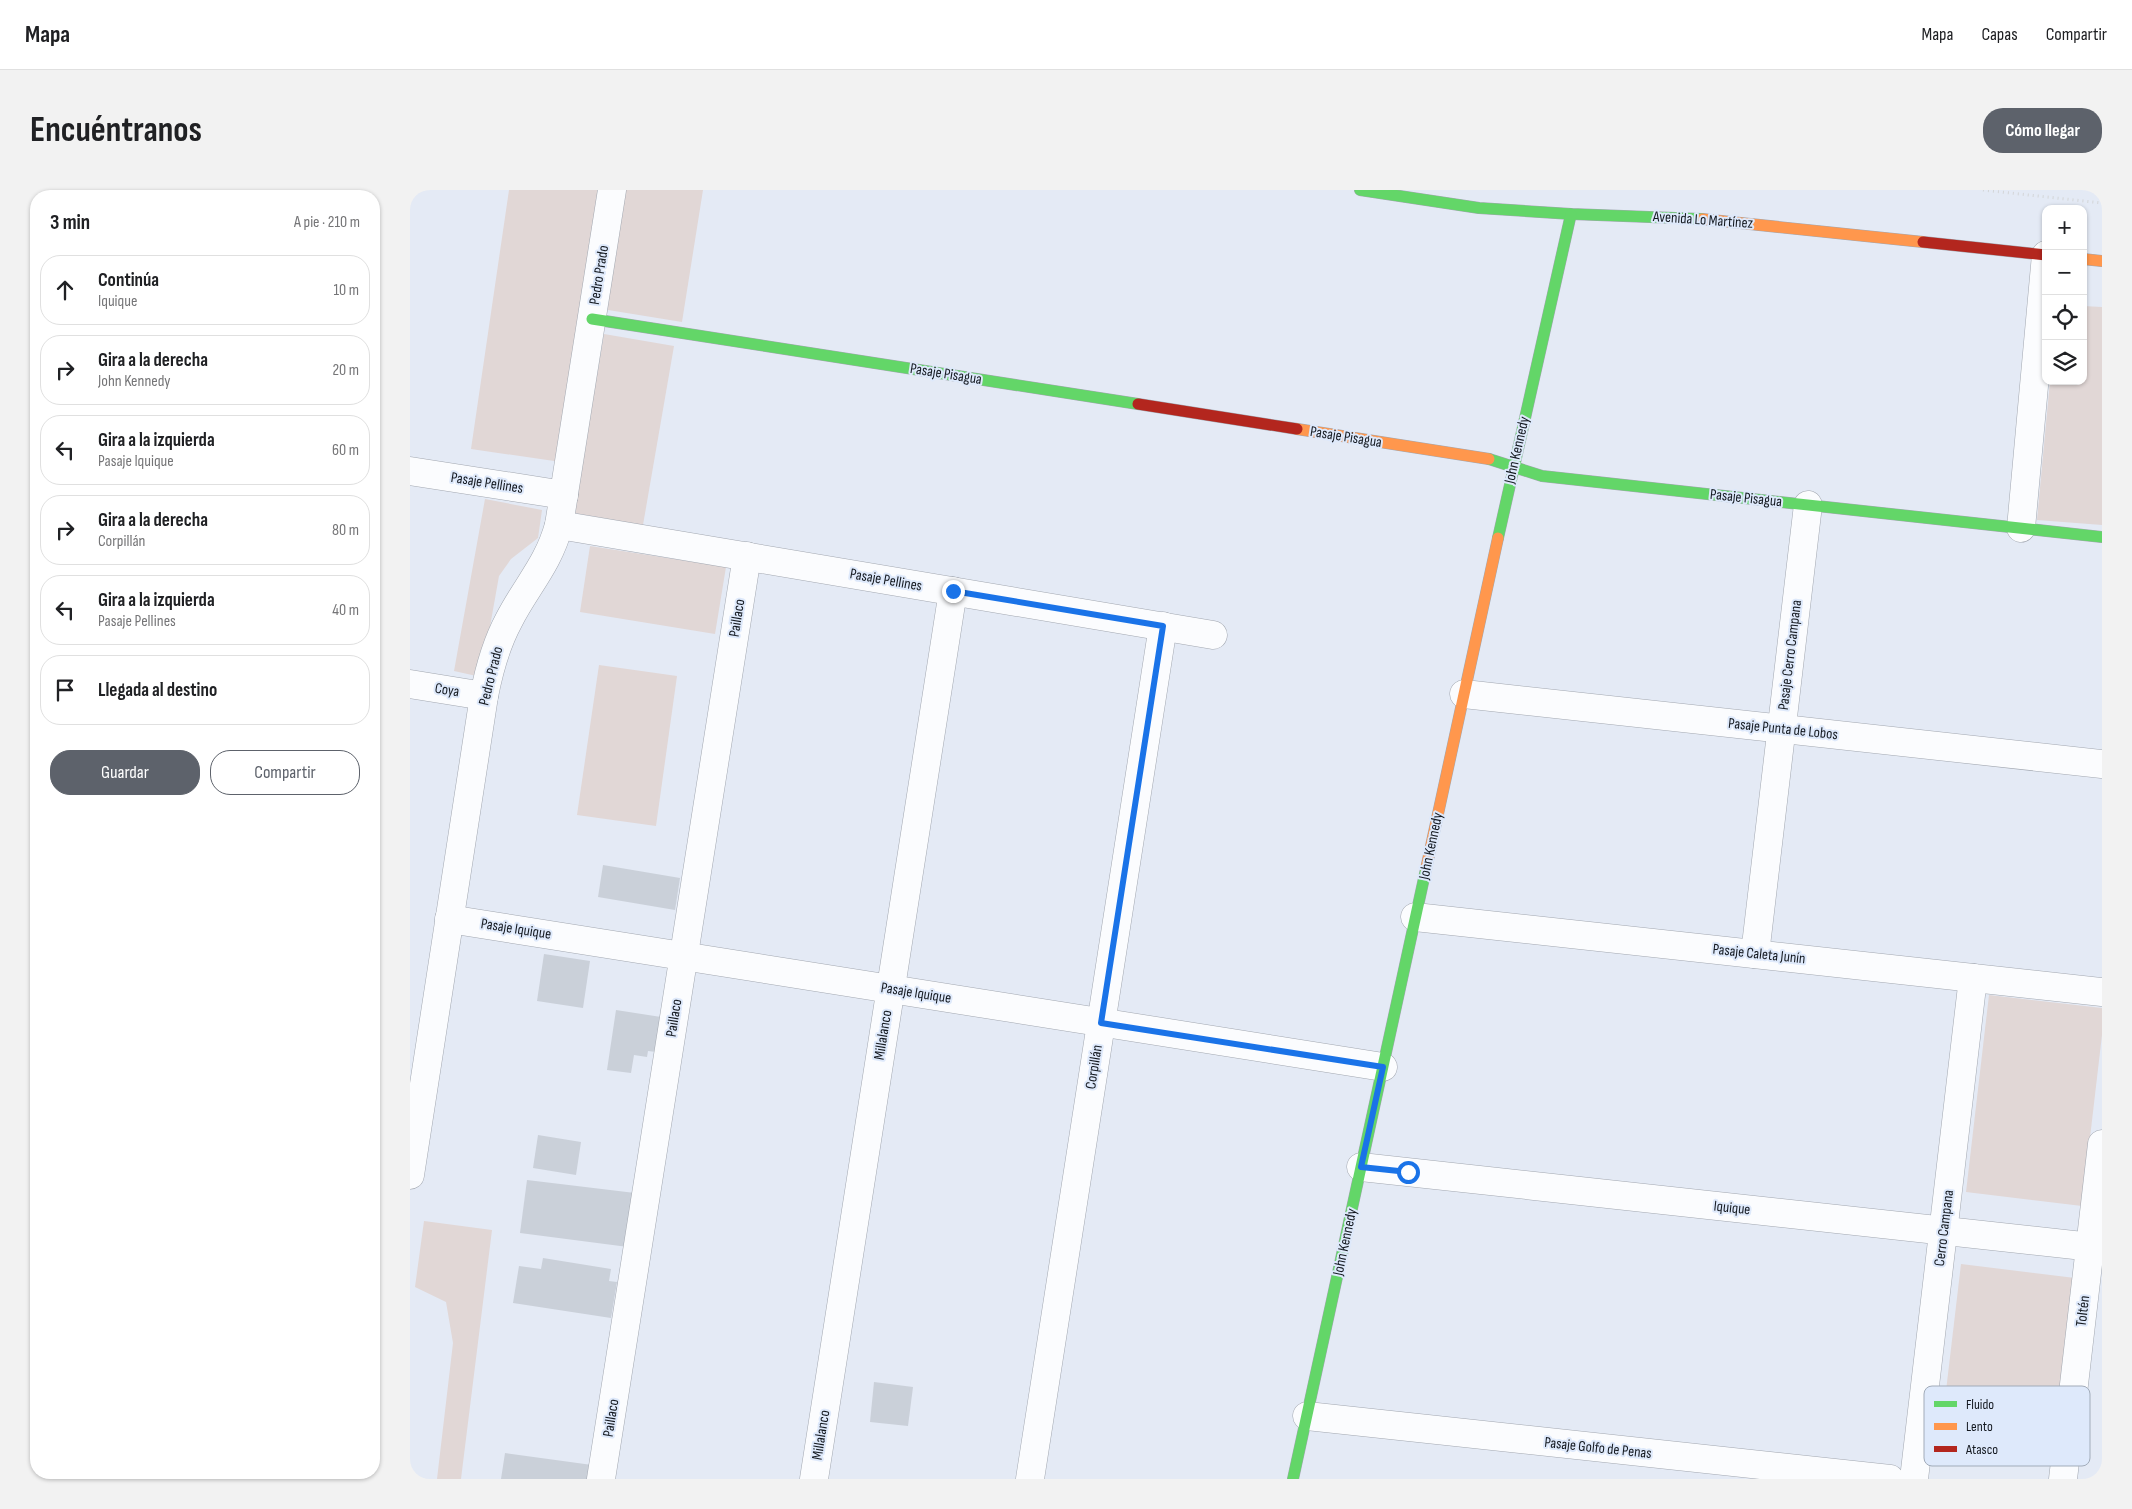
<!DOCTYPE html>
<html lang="es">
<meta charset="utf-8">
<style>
body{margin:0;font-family:"Sofia Sans Condensed",sans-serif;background:#f2f2f2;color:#202124}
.controls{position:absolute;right:15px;top:15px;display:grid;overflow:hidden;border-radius:10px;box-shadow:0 1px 4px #0004}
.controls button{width:45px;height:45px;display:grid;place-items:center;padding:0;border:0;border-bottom:1px solid #e0e0e0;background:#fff;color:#202124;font:25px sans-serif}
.stop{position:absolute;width:15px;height:15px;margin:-11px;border:4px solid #1a73e8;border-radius:50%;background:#fff}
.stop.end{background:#1a73e8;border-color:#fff;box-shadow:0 1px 5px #0008}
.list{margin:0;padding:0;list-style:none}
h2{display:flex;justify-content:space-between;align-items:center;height:65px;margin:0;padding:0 20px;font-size:21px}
h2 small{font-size:16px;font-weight:400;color:#757577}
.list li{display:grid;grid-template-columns:32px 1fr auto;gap:15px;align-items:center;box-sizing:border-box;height:70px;margin:0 10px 10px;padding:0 10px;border:1px solid #e0e0e0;border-radius:20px}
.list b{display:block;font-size:19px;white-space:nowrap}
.list p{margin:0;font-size:16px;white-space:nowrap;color:#757577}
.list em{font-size:16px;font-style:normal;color:#757577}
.actions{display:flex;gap:10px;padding:15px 20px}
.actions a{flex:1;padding:11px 0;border:1px solid #5d626b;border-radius:20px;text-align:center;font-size:18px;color:#5d626b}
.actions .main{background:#5d626b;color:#fff}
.icon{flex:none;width:28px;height:28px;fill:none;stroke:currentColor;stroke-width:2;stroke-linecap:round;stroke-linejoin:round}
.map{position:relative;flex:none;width:1692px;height:1289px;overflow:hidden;border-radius:20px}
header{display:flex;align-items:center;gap:30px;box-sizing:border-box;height:70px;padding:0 25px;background:#fff;border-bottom:1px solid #e0e0e0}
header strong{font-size:24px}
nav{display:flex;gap:28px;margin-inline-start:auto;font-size:18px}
.intro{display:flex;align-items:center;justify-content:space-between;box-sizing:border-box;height:120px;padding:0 30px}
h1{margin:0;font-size:35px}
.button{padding:12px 22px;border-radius:20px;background:#5d626b;color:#fff;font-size:18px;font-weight:700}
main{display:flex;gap:30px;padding:0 30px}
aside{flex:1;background:#fff;border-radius:20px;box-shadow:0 1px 4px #0004}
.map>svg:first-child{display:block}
</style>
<header>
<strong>Mapa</strong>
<nav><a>Mapa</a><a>Capas</a><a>Compartir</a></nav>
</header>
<div class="intro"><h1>Encuéntranos</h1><a class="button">Cómo llegar</a></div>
<main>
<aside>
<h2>3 min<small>A pie · 210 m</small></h2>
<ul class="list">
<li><svg class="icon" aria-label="ahead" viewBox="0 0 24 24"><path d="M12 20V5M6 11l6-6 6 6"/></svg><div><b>Continúa</b><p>Iquique</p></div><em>10 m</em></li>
<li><svg class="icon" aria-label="right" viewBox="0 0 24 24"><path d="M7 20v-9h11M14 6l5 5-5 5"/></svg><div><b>Gira a la derecha</b><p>John Kennedy</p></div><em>20 m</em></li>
<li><svg class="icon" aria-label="left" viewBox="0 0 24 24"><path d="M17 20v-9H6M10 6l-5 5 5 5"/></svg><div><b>Gira a la izquierda</b><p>Pasaje Iquique</p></div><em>60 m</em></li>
<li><svg class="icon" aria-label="right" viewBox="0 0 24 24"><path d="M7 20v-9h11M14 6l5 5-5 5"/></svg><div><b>Gira a la derecha</b><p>Corpillán</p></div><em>80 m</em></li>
<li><svg class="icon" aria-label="left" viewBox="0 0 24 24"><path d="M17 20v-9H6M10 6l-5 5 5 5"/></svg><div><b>Gira a la izquierda</b><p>Pasaje Pellines</p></div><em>40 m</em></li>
<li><svg class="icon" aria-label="arrive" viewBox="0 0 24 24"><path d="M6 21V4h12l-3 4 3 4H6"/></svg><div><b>Llegada al destino</b></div></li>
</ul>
<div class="actions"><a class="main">Guardar</a><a>Compartir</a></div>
</aside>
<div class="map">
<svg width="1692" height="1289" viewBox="0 0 1692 1289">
<rect width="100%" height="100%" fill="#e4eaf5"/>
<g fill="#e1d7d6">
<polygon points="99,0 190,0 151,272 61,259"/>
<polygon points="211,0 293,0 272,132 192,119"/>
<polygon points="1673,116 1692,117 1692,335 1627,330 1640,191 1673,191"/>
<polygon points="194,144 264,156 233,335 163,323"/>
<polygon points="75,309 132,320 128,348 101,369 89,386 71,487 44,481"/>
<polygon points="180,356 316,377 305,444 170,422"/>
<polygon points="189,475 267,486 246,636 167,625"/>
<polygon points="1579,805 1692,818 1692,845 1672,1016 1556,1002"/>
<polygon points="14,1031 82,1040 51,1289 27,1289 43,1153 36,1112 5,1097"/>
<polygon points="1551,1074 1665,1088 1643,1274 1529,1260"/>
</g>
<g fill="#cad0d9">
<polygon points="193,675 270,688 265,720 188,707"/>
<polygon points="134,764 180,771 173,818 127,811"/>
<polygon points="206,820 251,827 246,862 238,861 237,867 224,865 221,883 197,880"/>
<polygon points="128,945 171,952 166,985 123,978"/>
<polygon points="117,990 225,1003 218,1057 110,1043"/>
<polygon points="133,1068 201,1079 199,1091 207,1092 201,1128 103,1113 109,1076 131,1079"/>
<polygon points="464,1192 503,1197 498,1236 460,1232"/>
<polygon points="95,1263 182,1275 180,1289 91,1289"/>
</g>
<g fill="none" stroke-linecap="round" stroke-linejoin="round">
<g stroke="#a2a7b0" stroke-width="29">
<g id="street">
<polyline points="0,281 154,305"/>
<polyline points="149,335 803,445"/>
<polyline points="1611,338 1636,65"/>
<polyline points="0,494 74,506"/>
<polyline points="1054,504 1692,574"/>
<polyline points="1005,727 1692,802"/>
<polyline points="39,729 973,877"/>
<polyline points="1345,764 1398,315"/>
<polyline points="951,977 1692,1058"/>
<path d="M0,985L74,506C79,480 86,454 99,430C117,395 138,375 149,335L202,0"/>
<polyline points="897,1226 1480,1289"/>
<polyline points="191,1289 337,366"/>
<polyline points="404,1289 543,401"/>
<polyline points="620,1289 753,436"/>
<polyline points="1504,1289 1563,788"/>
<polyline points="1653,1289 1692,954"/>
</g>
</g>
<g stroke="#a2a7b0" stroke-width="12">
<g id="fast">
<polyline points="950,0 1069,18 1161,24 1292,29"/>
<polyline points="182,129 728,214"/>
<polyline points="1079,269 1132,286 1692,347"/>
<polyline points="1088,348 1161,24"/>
<polyline points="883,1289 1016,679"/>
</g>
</g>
<g stroke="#a2a7b0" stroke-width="12">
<g id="slow">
<polyline points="1292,29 1513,52"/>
<polyline points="1673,69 1692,71"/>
<polyline points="887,239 1079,269"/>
<polyline points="1016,679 1088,348"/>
</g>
</g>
<g stroke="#a2a7b0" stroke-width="12">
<g id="jam">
<polyline points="1513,52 1636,65"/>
<polyline points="728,214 887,239"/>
</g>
</g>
<polyline stroke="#d3d5d7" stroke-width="3" stroke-dasharray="1 4" stroke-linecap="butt" points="1573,0 1692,13"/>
<use href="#street" stroke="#fbfcfe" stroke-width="28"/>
<use href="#fast" stroke="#63d668" stroke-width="11"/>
<use href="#slow" stroke="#ff974d" stroke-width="11"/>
<use href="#jam" stroke="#b3261e" stroke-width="11"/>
</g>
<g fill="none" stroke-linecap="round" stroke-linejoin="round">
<polyline stroke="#1a73e8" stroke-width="6" points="543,401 753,436 691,833 973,877 951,977 998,982"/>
</g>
<g text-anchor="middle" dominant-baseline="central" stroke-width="4" stroke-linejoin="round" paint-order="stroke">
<g font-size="15" fill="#141920" stroke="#dee9fb">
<text transform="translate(1293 30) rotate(4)">Avenida Lo Martínez</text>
<text transform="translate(189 85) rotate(-81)">Pedro Prado</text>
<text transform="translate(536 184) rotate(9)">Pasaje Pisagua</text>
<text transform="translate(936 247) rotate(9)">Pasaje Pisagua</text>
<text transform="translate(1107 260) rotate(-77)">John Kennedy</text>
<text transform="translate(77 293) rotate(9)">Pasaje Pellines</text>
<text transform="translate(1336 308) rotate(6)">Pasaje Pisagua</text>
<text transform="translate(476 390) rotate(10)">Pasaje Pellines</text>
<text transform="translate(327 428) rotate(-81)">Paillaco</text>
<text transform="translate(1380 465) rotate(-83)">Pasaje Cerro Campana</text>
<text transform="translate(81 486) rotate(-76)">Pedro Prado</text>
<text transform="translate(37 500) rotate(9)">Coya</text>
<text transform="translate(1373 539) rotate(6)">Pasaje Punta de Lobos</text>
<text transform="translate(1021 656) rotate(-78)">John Kennedy</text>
<text transform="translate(106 739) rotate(9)">Pasaje Iquique</text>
<text transform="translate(1349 764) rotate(6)">Pasaje Caleta Junín</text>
<text transform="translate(506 803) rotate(9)">Pasaje Iquique</text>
<text transform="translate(264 828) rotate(-81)">Paillaco</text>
<text transform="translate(473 845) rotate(-81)">Millalanco</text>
<text transform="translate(684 877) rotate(-81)">Corpillán</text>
<text transform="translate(1322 1018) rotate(6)">Iquique</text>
<text transform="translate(1534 1038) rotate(-83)">Cerro Campana</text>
<text transform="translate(935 1052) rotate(-78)">John Kennedy</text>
<text transform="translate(1673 1121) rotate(-83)">Toltén</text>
<text transform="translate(201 1228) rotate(-81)">Paillaco</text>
<text transform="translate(411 1245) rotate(-81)">Millalanco</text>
<text transform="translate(1188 1258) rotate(6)">Pasaje Golfo de Penas</text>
</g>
</g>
<rect x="1514" y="1196" width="166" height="80" rx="8" fill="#dee9fb" stroke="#a1abb9" stroke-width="1"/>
<rect x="1524" y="1211" width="23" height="6" fill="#63d668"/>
<rect x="1524" y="1233" width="23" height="7" fill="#ff974d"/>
<rect x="1524" y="1256" width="23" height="6" fill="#b3261e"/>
<g font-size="14" fill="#141920">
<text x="1556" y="1219">Fluido</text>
<text x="1556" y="1241">Lento</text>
<text x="1556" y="1264">Atasco</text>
</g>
</svg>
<div class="controls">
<button>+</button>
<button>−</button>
<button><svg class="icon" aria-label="locate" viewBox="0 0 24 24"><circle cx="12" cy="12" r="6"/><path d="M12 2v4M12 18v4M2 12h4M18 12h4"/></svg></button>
<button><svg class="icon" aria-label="layers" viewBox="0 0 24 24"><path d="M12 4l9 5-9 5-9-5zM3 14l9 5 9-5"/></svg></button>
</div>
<div class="stop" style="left:998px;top:982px"></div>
<div class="stop end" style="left:543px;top:401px"></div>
</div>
</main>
